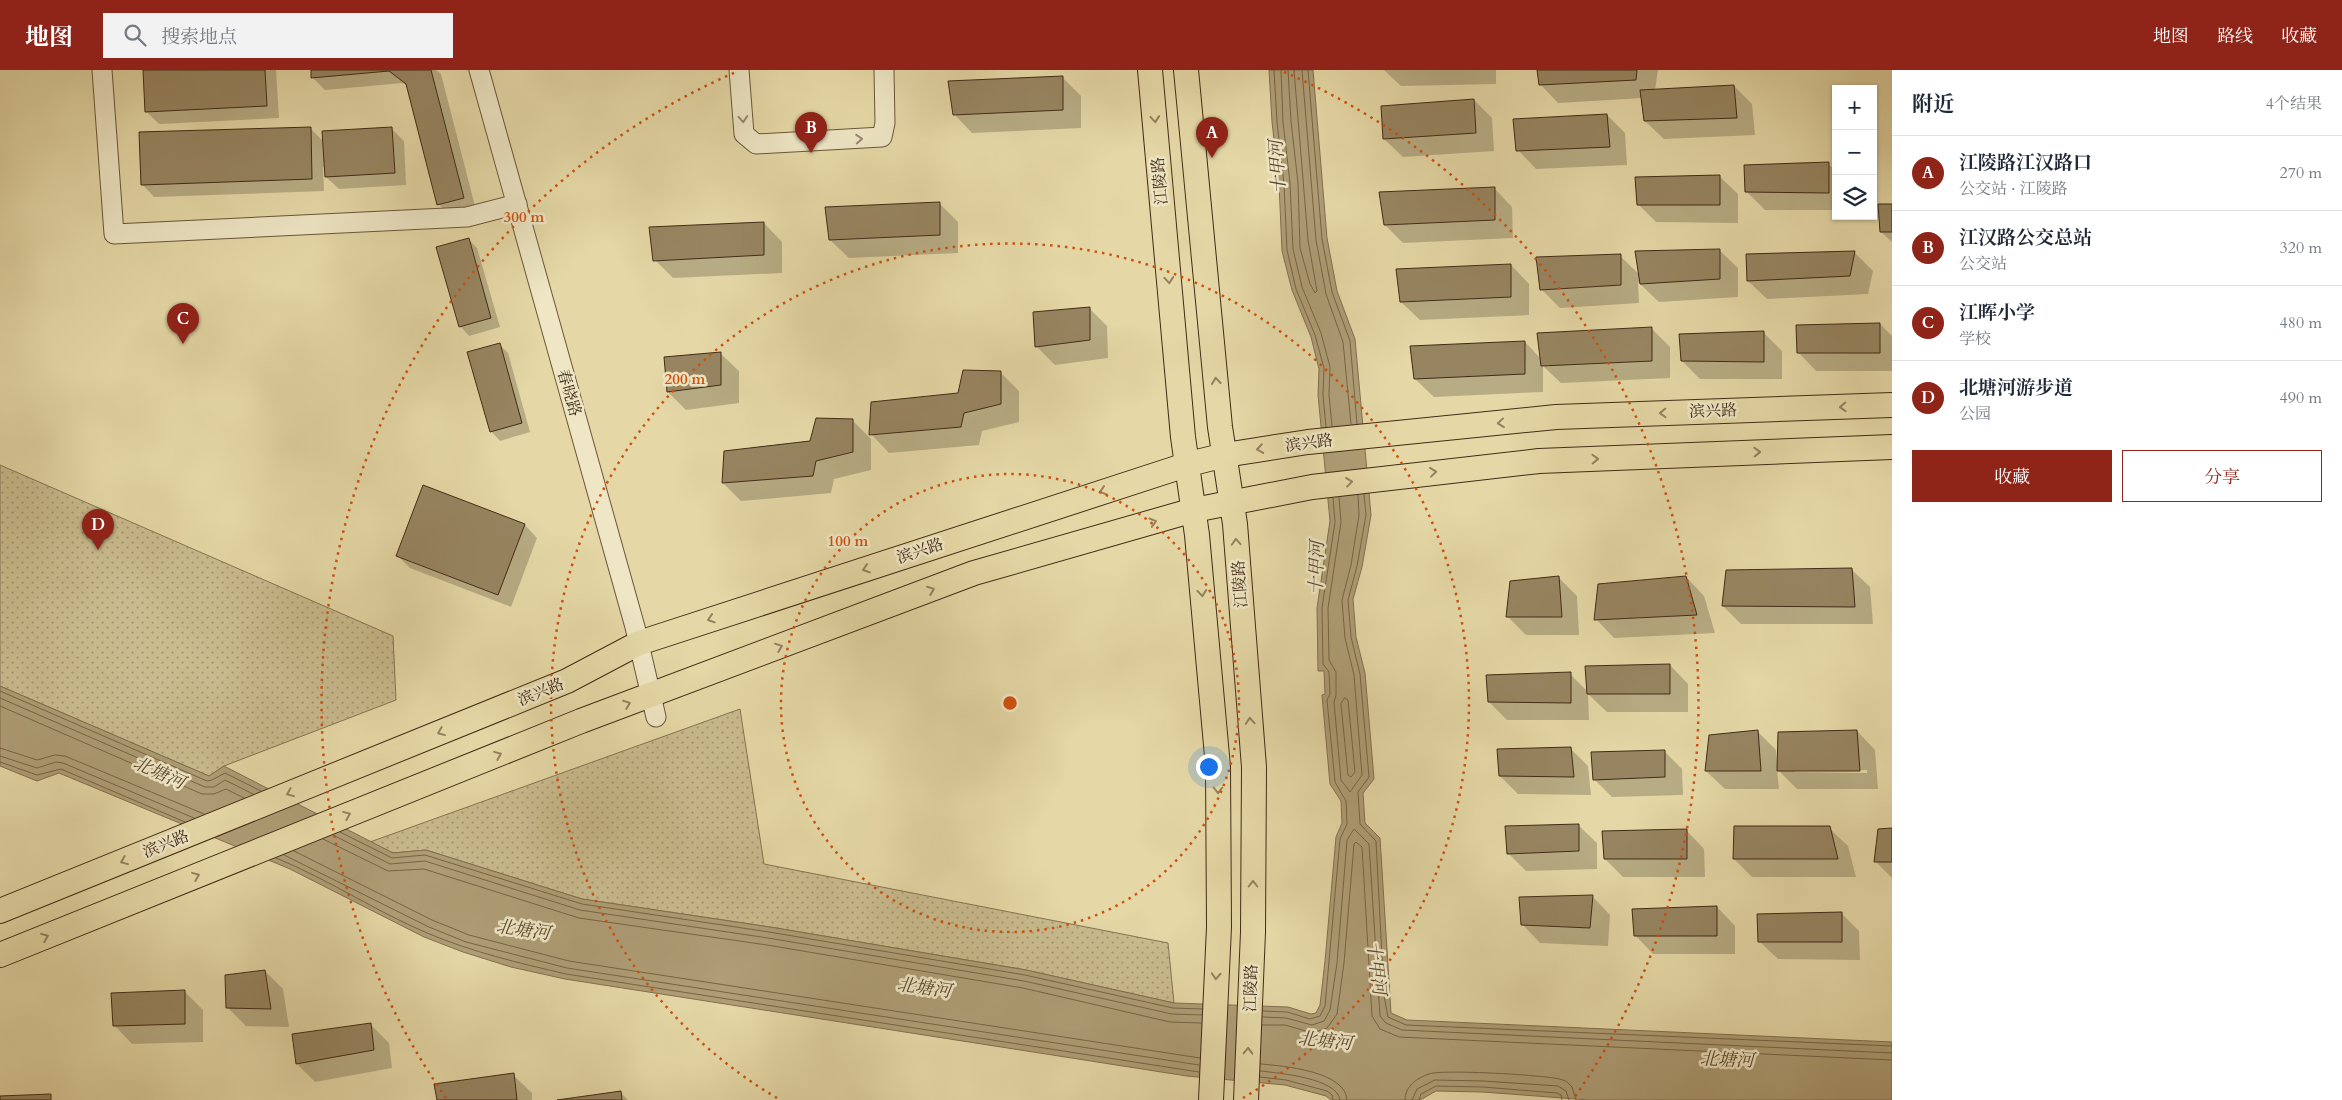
<!DOCTYPE html>
<html lang="zh">
<meta charset="utf-8">
<style>
body{margin:0;font-family:Cardo,"Noto Serif SC",serif;background:#f2f2f3;color:#1f2937}
.controls{position:absolute;right:15px;top:15px;display:grid;overflow:hidden;border-radius:0px;box-shadow:0 1px 4px #0004}
.controls button{width:45px;height:45px;display:grid;place-items:center;padding:0;border:0;border-bottom:1px solid #e0e1e3;background:#fff;color:#1f2937;font:25px sans-serif}
.you{position:absolute;left:1208px;top:696px;width:18px;height:18px;margin:-12px;border:4px solid #fff;border-radius:50%;background:#1a73e8;box-shadow:0 0 0 8px #1a73e833}
.badge{display:grid;place-items:center;width:32px;height:32px;border-radius:50%;background:#8f2418;color:#fff;font-size:16px;font-weight:700}
.pin{position:absolute;translate:-50% -41px;filter:drop-shadow(0 1px 2px #0008)}
.pin::after{content:'';position:absolute;top:26px;width:18px;height:15px;background:inherit;clip-path:polygon(0 0,100% 0,50% 100%)}
.list{margin:0;padding:0;list-style:none}
h2{display:flex;justify-content:space-between;align-items:center;height:65px;margin:0;padding:0 20px;font-size:21px}
h2 small{font-size:16px;font-weight:400;color:#747a83}
.list li{display:grid;grid-template-columns:32px 1fr auto;gap:15px;align-items:center;box-sizing:border-box;height:75px;padding:0 20px;border-top:1px solid #e0e1e3}
.list b{display:block;font-size:19px;white-space:nowrap}
.list p{margin:0;font-size:16px;white-space:nowrap;color:#747a83}
.list em{font-size:16px;font-style:normal;color:#747a83}
.actions{display:flex;gap:10px;padding:15px 20px}
.actions a{flex:1;padding:11px 0;border:1px solid #8f2418;border-radius:0px;text-align:center;font-size:18px;color:#8f2418}
.actions .main{background:#8f2418;color:#fff}
.icon{flex:none;width:28px;height:28px;fill:none;stroke:currentColor;stroke-width:2;stroke-linecap:round;stroke-linejoin:round}
.map{position:relative;flex:none;width:1892px;height:1030px;overflow:hidden}
header{display:flex;align-items:center;gap:30px;box-sizing:border-box;height:70px;padding:0 25px;background:#8f2418;color:#fff}
header strong{font-size:24px}
nav{display:flex;gap:28px;margin-inline-start:auto;font-size:18px}
.search{width:350px;height:45px;background:#f2f2f3;display:flex;align-items:center;gap:12px;box-sizing:border-box;padding:0 18px;border-radius:0px;color:#747a83;font-size:19px}
main{display:flex}
aside{flex:1;background:#fff}
.map>svg:first-child{display:block}
</style>
<header>
<strong>地图</strong>
<div class="search"><svg class="icon" aria-label="search" viewBox="0 0 24 24"><circle cx="10" cy="10" r="6"/><path d="M15 15l6 6"/></svg>搜索地点</div>
<nav><a>地图</a><a>路线</a><a>收藏</a></nav>
</header>
<main>
<div class="map">
<svg width="1892" height="1030" viewBox="0 0 1892 1030">
<defs>
<pattern id="park-dots" width="8" height="8" patternUnits="userSpaceOnUse" patternTransform="scale(1.25)"><rect width="8" height="8" fill="#c9bb8e"/><path d="M2 2h.1M6 6h.1" fill="none" stroke="#a59873" stroke-width="1.8" stroke-linecap="round"/></pattern>
</defs>
<rect width="100%" height="100%" fill="#e5d8a6"/>
<filter id="stains"><feTurbulence type="fractalNoise" baseFrequency=".004" numOctaves="4"/><feColorMatrix values="0 0 0 0 .2 0 0 0 0 .09 0 0 0 0 .02 0 0 0 .5 -.17"/></filter>
<radialGradient id="worn" r=".72"><stop offset=".6" stop-color="#630" stop-opacity="0"/><stop offset="1" stop-color="#630" stop-opacity=".3"/></radialGradient>
<g fill="url(#park-dots)" stroke="#867352">
<polygon points="0,395 393,566 396,630 224,696 209,706 0,616"/>
<polygon points="740,639 764,794 1168,873 1174,933 1026,900 770,857 582,829 426,780 393,783 370,772"/>
</g>
<polygon fill="#ae9d75" stroke="#836f4f" points="1269,0 1313,0 1327,168 1337,221 1355,269 1371,445 1362,497 1353,529 1356,567 1365,603 1374,709 1363,723 1365,753 1380,768 1391,943 1407,950 1892,972 1892,1030 1589,1030 1483,1022 1436,1021 1420,1030 1331,1030 1326,1026 1285,1015 1187,1006 565,909 511,897 463,882 424,867 290,799 59,703 37,711 0,696 0,616 209,706 224,696 393,783 426,780 582,829 770,857 1026,900 1174,933 1288,937 1311,944 1316,943 1320,935 1325,891 1336,767 1342,753 1341,731 1330,714 1322,625 1325,624 1324,601 1318,601 1317,538 1330,451 1318,325 1319,299 1311,267 1292,220 1282,181 1279,114 1272,52"/>
<g fill="#0003" fill-rule="evenodd">
<polygon points="144,0 276,0 279,48 159,54 147,42"/>
<polygon points="312,0 436,0 441,4 476,140 451,147 439,134 408,17 403,13 325,20 313,8"/>
<polygon points="1384,0 1496,0 1496,14 1401,16"/>
<polygon points="1538,0 1658,0 1655,20 1734,16 1752,34 1755,65 1664,69 1645,51 1643,28 1558,33 1540,14"/>
<polygon points="1063,8 1081,26 1081,58 972,63 954,44"/>
<polygon points="1474,30 1492,48 1494,81 1403,87 1384,69 1383,37"/>
<polygon points="1607,45 1625,63 1627,95 1536,99 1518,80"/>
<polygon points="310,58 324,72 391,58 404,71 406,115 339,119 326,107 326,97 323,97 324,121 154,127 142,114"/>
<polygon points="1828,94 1836,101 1836,140 1765,140 1747,122"/>
<polygon points="1719,106 1738,124 1738,153 1656,152 1638,134"/>
<polygon points="1494,118 1512,137 1513,168 1403,173 1385,155"/>
<polygon points="939,133 958,152 958,183 849,188 830,170"/>
<polygon points="1892,135 1892,172 1881,162"/>
<polygon points="764,153 782,172 782,203 673,208 655,190"/>
<polygon points="468,169 477,178 500,257 469,266 460,256"/>
<polygon points="1719,180 1738,198 1738,227 1659,232 1638,212 1639,233 1560,238 1541,219 1620,186 1640,205"/>
<polygon points="1855,183 1873,201 1868,224 1767,229 1748,211 1747,185"/>
<polygon points="1511,195 1529,214 1529,245 1420,250 1401,232"/>
<polygon points="1089,238 1107,256 1108,288 1055,295 1037,277"/>
<polygon points="1880,254 1892,266 1892,301 1816,301 1798,282"/>
<polygon points="1652,259 1670,277 1670,308 1561,313 1543,296 1543,322 1434,327 1415,309 1525,272 1542,290"/>
<polygon points="1764,263 1782,281 1782,309 1700,309 1682,291"/>
<polygon points="499,274 508,283 530,362 500,371 491,361"/>
<polygon points="720,283 739,301 739,333 686,340 668,322"/>
<polygon points="1000,302 1019,321 1019,352 982,361 979,375 889,383 871,364 959,324"/>
<polygon points="853,351 871,369 871,400 834,409 831,423 741,431 723,413 811,372"/>
<polygon points="424,417 525,455 537,468 511,537 410,498 398,486"/>
<polygon points="1851,499 1870,517 1873,554 1741,554 1723,536"/>
<polygon points="1558,507 1577,526 1579,565 1526,565 1507,546"/>
<polygon points="1686,507 1704,526 1715,563 1614,568 1596,549"/>
<polygon points="1670,595 1688,614 1688,642 1607,642 1588,624 1589,650 1507,650 1489,632 1570,604 1588,622"/>
<path d="M1757,661L1776,680L1777,693L1857,661L1875,680L1878,719H1797L1777,699L1779,719H1725L1706,701ZM1795,700H1867V703L1795,702Z"/>
<polygon points="1570,678 1588,696 1591,725 1518,724 1500,706"/>
<polygon points="1664,681 1682,699 1683,725 1612,727 1594,709"/>
<polygon points="1578,755 1597,773 1597,799 1526,801 1508,783"/>
<polygon points="1829,758 1848,776 1856,807 1752,807 1734,789"/>
<polygon points="1892,759 1892,808 1875,791"/>
<polygon points="1686,760 1704,779 1705,807 1623,807 1605,789"/>
<polygon points="1592,826 1610,845 1608,876 1540,873 1522,854"/>
<polygon points="1717,837 1735,856 1735,884 1653,884 1635,865"/>
<polygon points="1841,843 1859,861 1860,890 1778,889 1759,871"/>
<polygon points="265,901 283,919 289,957 246,956 227,937"/>
<polygon points="185,922 203,940 203,972 132,974 114,955"/>
<polygon points="370,954 389,973 392,998 315,1012 297,994"/>
<polygon points="513,1005 532,1023 532,1030 438,1030"/>
<polygon points="620,1022 628,1030 566,1030"/>
</g>
<g fill="none" stroke-linecap="round" stroke-linejoin="round">
<g stroke="#786446" stroke-width="1">
<polyline points="1274,0 1277,52 1284,114 1287,180 1296,219 1315,265 1324,298 1323,325 1326,357"/>
<polyline points="1281,0 1283,52 1290,113 1293,179 1302,217 1321,263 1330,297 1329,325 1332,356"/>
<polyline points="1288,0 1291,51 1298,113 1300,178 1310,214 1315,223 1317,221 1308,170 1294,0"/>
<polyline points="1302,0 1316,170 1326,224 1343,272 1351,354"/>
<polyline points="1308,0 1322,169 1332,222 1350,271 1357,354"/>
<polyline points="1364,424 1366,445 1357,496 1348,530 1351,567 1360,604 1369,707 1358,722 1360,754 1376,771 1384,926 1388,947 1406,955 1892,976"/>
<polyline points="1339,427 1341,452 1328,538 1329,590 1336,602 1336,625 1334,632 1341,710 1350,722 1362,705 1354,605 1345,568 1342,530 1351,495 1359,445 1358,425"/>
<polyline points="0,621 207,711 212,710 225,703 261,721"/>
<polyline points="0,628 205,717 214,717 225,710 253,724"/>
<polygon points="1345,628 1348,630 1355,702 1351,707 1348,705 1341,634"/>
<polyline points="0,636 202,724 214,724 226,719 244,728"/>
<polyline points="0,678 37,690 55,685 65,686 204,744"/>
<polyline points="0,686 37,698 56,692 63,693 194,748"/>
<polyline points="0,692 37,705 61,699 185,752"/>
<polyline points="340,762 392,788 425,785 582,834 769,862 1025,905 1173,938 1202,939"/>
<polyline points="333,765 390,794 425,791 580,840 768,868 1024,911 1172,944 1202,945"/>
<polyline points="323,769 388,801 424,799 579,848 767,875 1023,918 1170,952 1201,953"/>
<polyline points="294,781 432,850 469,865 569,891 1200,988"/>
<polyline points="284,785 429,857 466,872 567,898 1199,995"/>
<path d="M276,788C328,809 375,841 427,863C472,882 519,893 566,904L1199,1002"/>
<polyline points="1263,941 1287,942 1310,949 1320,946 1325,936 1340,769 1347,754 1346,731 1335,712 1327,630 1330,624 1329,602 1323,594 1322,538 1335,452 1333,428"/>
<polyline points="1263,947 1286,948 1312,955 1324,951 1330,940 1337,893 1347,770 1354,759 1369,774 1380,946 1386,953 1402,960 1892,983"/>
<polyline points="1262,955 1285,955 1313,963 1327,958 1337,944 1344,893 1354,774 1356,772 1362,777 1372,946 1380,959 1399,967 1892,990"/>
<path d="M1261,994C1283,996 1346,1001 1347,1030"/>
<path d="M1260,1001C1278,1003 1338,1008 1340,1030"/>
<polyline points="1260,1007 1286,1010 1327,1021 1332,1025 1333,1030"/>
<path d="M1405,1030C1405,1016 1417,1008 1429,1004C1441,999 1550,1005 1563,1010C1567,1011 1569,1014 1572,1017L1576,1030"/>
<polyline points="1412,1030 1417,1019 1435,1010 1483,1011 1558,1016 1566,1021 1569,1030"/>
<polyline points="1419,1030 1421,1024 1436,1016 1483,1017 1557,1023 1561,1025 1562,1030"/>
</g>
</g>
<g fill="#978561" stroke="#422b17">
<polygon points="143,0 265,0 267,36 145,42"/>
<polygon points="311,0 431,0 464,128 437,135 406,14 389,1 311,8"/>
<polygon points="1537,0 1637,0 1636,10 1539,15"/>
<polygon points="1063,6 1063,40 953,45 948,11"/>
<polygon points="1734,15 1737,48 1644,51 1640,20"/>
<polygon points="1474,29 1476,63 1383,69 1381,36"/>
<polygon points="1607,44 1610,77 1516,81 1513,49"/>
<polygon points="311,57 312,109 141,115 139,62"/>
<polygon points="392,57 395,103 325,107 322,61"/>
<polygon points="1829,92 1829,123 1745,122 1744,95"/>
<polygon points="1720,105 1720,135 1637,135 1635,107"/>
<polygon points="1495,117 1495,150 1384,155 1379,122"/>
<polygon points="940,132 940,165 829,170 825,137"/>
<polygon points="1878,134 1892,134 1892,162 1880,162"/>
<polygon points="764,152 764,185 653,191 649,157"/>
<polygon points="469,168 491,248 459,257 436,177"/>
<polygon points="1720,179 1720,209 1640,214 1635,181"/>
<polygon points="1855,181 1850,206 1747,211 1746,184"/>
<polygon points="1621,184 1621,215 1540,220 1536,187"/>
<polygon points="1511,194 1511,227 1400,232 1396,199"/>
<polygon points="1090,237 1090,270 1035,277 1033,242"/>
<polygon points="1880,253 1880,283 1797,283 1796,255"/>
<polygon points="1652,257 1652,291 1541,296 1537,263"/>
<polygon points="1764,261 1764,292 1681,291 1679,264"/>
<polygon points="1525,271 1525,304 1414,309 1410,276"/>
<polygon points="500,273 522,353 490,362 467,282"/>
<polygon points="721,282 721,315 667,322 664,287"/>
<polygon points="963,300 1001,301 1001,334 964,343 961,357 869,365 871,332 958,323"/>
<polygon points="816,348 853,349 853,382 816,391 813,406 722,413 724,381 810,371"/>
<polygon points="423,415 525,454 498,525 396,486"/>
<polygon points="1852,498 1855,537 1722,536 1726,500"/>
<polygon points="1559,506 1562,547 1506,547 1510,511"/>
<polygon points="1686,506 1697,545 1594,550 1598,514"/>
<polygon points="1670,594 1670,624 1587,624 1585,596"/>
<polygon points="1571,602 1571,633 1488,632 1486,605"/>
<polygon points="1758,660 1761,701 1705,701 1709,665"/>
<polygon points="1857,660 1860,701 1777,701 1778,662"/>
<polygon points="1571,677 1574,707 1499,706 1497,679"/>
<polygon points="1665,680 1665,707 1593,710 1591,682"/>
<polygon points="1579,754 1579,781 1507,784 1505,756"/>
<polygon points="1734,756 1830,756 1838,789 1733,789"/>
<polygon points="1892,758 1892,792 1874,792 1878,759"/>
<polygon points="1687,759 1687,789 1604,789 1602,761"/>
<polygon points="1593,825 1590,858 1521,855 1519,827"/>
<polygon points="1717,836 1717,866 1634,866 1632,839"/>
<polygon points="1842,842 1842,872 1758,872 1757,844"/>
<polygon points="265,900 271,939 226,938 225,905"/>
<polygon points="185,920 185,954 113,956 111,923"/>
<polygon points="371,953 374,980 296,994 292,964"/>
<polygon points="514,1003 517,1030 437,1030 434,1014"/>
<polygon points="621,1021 622,1030 557,1030"/>
<polygon points="51,1024 51,1030 0,1030 0,1026"/>
</g>
<g fill="none" stroke-linecap="round" stroke-linejoin="round">
<g stroke="#6b563b" stroke-width="21">
<g id="minor">
<polyline points="102,0 114,164 467,147 517,134"/>
<polyline points="479,0 635,557 656,647"/>
<polyline points="739,0 744,64 756,74 882,67 885,53 884,0"/>
</g>
</g>
<g stroke="#422b17" stroke-width="26">
<g id="major">
<polyline points="1150,0 1183,367 1197,465 1218,697 1219,857 1211,1030"/>
<polyline points="1186,0 1220,357 1235,454 1254,697 1253,862 1246,1030"/>
<polyline points="0,841 567,611 639,573 1189,394 1225,385 1308,372 1556,347 1892,335"/>
<polyline points="0,885 581,651 974,503 1194,440 1312,417 1539,391 1892,377"/>
</g>
</g>
<use href="#minor" stroke="#eee6c5" stroke-width="19"/>
<use href="#major" stroke="#e5d8a6" stroke-width="24"/>
</g>
<defs><path id="oneway-chevron" d="M-2-3.5L2.5 0L-2 3.5" fill="none" stroke-width="1.6" stroke-linecap="round" stroke-linejoin="round" transform="scale(1.25)"/></defs>
<g stroke="#98886e">
<use href="#oneway-chevron" transform="translate(743 49) rotate(86)"/>
<use href="#oneway-chevron" transform="translate(859 69) rotate(-4)"/>
</g>
<g stroke="#94825e">
<use href="#oneway-chevron" transform="translate(1155 49) rotate(85)"/>
<use href="#oneway-chevron" transform="translate(1169 210) rotate(85)"/>
<use href="#oneway-chevron" transform="translate(1216 311) rotate(-96)"/>
<use href="#oneway-chevron" transform="translate(1843 337) rotate(178)"/>
<use href="#oneway-chevron" transform="translate(1663 343) rotate(178)"/>
<use href="#oneway-chevron" transform="translate(1501 353) rotate(174)"/>
<use href="#oneway-chevron" transform="translate(1260 379) rotate(171)"/>
<use href="#oneway-chevron" transform="translate(1757 382) rotate(-2)"/>
<use href="#oneway-chevron" transform="translate(1595 389) rotate(-2)"/>
<use href="#oneway-chevron" transform="translate(1433 402) rotate(-6)"/>
<use href="#oneway-chevron" transform="translate(1349 412) rotate(-7)"/>
<use href="#oneway-chevron" transform="translate(1103 421) rotate(162)"/>
<use href="#oneway-chevron" transform="translate(1153 452) rotate(-16)"/>
<use href="#oneway-chevron" transform="translate(1236 472) rotate(-94)"/>
<use href="#oneway-chevron" transform="translate(866 499) rotate(162)"/>
<use href="#oneway-chevron" transform="translate(931 520) rotate(-21)"/>
<use href="#oneway-chevron" transform="translate(1202 523) rotate(85)"/>
<use href="#oneway-chevron" transform="translate(711 549) rotate(162)"/>
<use href="#oneway-chevron" transform="translate(779 577) rotate(-21)"/>
<use href="#oneway-chevron" transform="translate(627 634) rotate(-21)"/>
<use href="#oneway-chevron" transform="translate(1250 651) rotate(-94)"/>
<use href="#oneway-chevron" transform="translate(441 662) rotate(158)"/>
<use href="#oneway-chevron" transform="translate(498 685) rotate(-22)"/>
<use href="#oneway-chevron" transform="translate(1218 720) rotate(90)"/>
<use href="#oneway-chevron" transform="translate(290 723) rotate(158)"/>
<use href="#oneway-chevron" transform="translate(347 745) rotate(-22)"/>
<use href="#oneway-chevron" transform="translate(124 791) rotate(158)"/>
<use href="#oneway-chevron" transform="translate(196 806) rotate(-22)"/>
<use href="#oneway-chevron" transform="translate(1253 814) rotate(-90)"/>
<use href="#oneway-chevron" transform="translate(45 867) rotate(-22)"/>
<use href="#oneway-chevron" transform="translate(1216 906) rotate(93)"/>
<use href="#oneway-chevron" transform="translate(1248 981) rotate(-88)"/>
</g>
<g fill="none" stroke="#cf520e" stroke-width="2.5" stroke-dasharray="2.5 5">
<circle cx="1010" cy="633" r="229"/>
<path d="M777 1028A459 459 0 1 1 1243 1028"/>
<path d="M446 1028A688 688 0 0 1 736 2M1284 2A688 688 0 0 1 1574 1028"/>
</g>
<g text-anchor="middle" dominant-baseline="central" stroke-width="5" stroke-linejoin="round" paint-order="stroke">
<g font-size="16" fill="#422b17" stroke="#eee6c5">
<text transform="translate(1160 111) rotate(-95)">江陵路</text>
<text transform="translate(569 323) rotate(74)">春晓路</text>
<text transform="translate(1713 341) rotate(-2)">滨兴路</text>
<text transform="translate(1309 373) rotate(-7)">滨兴路</text>
<text transform="translate(920 481) rotate(-18)">滨兴路</text>
<text transform="translate(1240 514) rotate(-94)">江陵路</text>
<text transform="translate(541 622) rotate(-22)">滨兴路</text>
<text transform="translate(166 774) rotate(-22)">滨兴路</text>
<text transform="translate(1251 918) rotate(-88)">江陵路</text>
</g>
<g font-size="18" font-style="italic" fill="#5d482e" stroke="#eee6c5">
<text transform="translate(1278 97) rotate(-94)">十甲河</text>
<text transform="translate(1317 498) rotate(-89)">十甲河</text>
<text transform="translate(159 703) rotate(24)">北塘河</text>
<text transform="translate(523 860) rotate(8)">北塘河</text>
<text transform="translate(1376 898) rotate(83)">十甲河</text>
<text transform="translate(924 918) rotate(8)">北塘河</text>
<text transform="translate(1325 971) rotate(6)">北塘河</text>
<text transform="translate(1727 990) rotate(2)">北塘河</text>
</g>
</g>
<circle cx="1010" cy="633" r="8" fill="#cf520e" stroke="#eee6c5" stroke-width="2.5"/>
<g font-size="15" text-anchor="middle" font-weight="bold" fill="#cf520e" stroke="#eee6c5" stroke-width="5" stroke-linejoin="round" paint-order="stroke">
<text x="524" y="152">300 m</text>
<text x="685" y="314">200 m</text>
<text x="848" y="476">100 m</text>
</g>
<rect width="100%" height="100%" filter="url(#stains)"/>
<rect width="100%" height="100%" fill="url(#worn)"/>
</svg>
<div class="controls">
<button>+</button>
<button>−</button>
<button><svg class="icon" aria-label="layers" viewBox="0 0 24 24"><path d="M12 4l9 5-9 5-9-5zM3 14l9 5 9-5"/></svg></button>
</div>
<div class="you"></div>
<div class="pin badge" style="left:1212px;top:88px">A</div>
<div class="pin badge" style="left:811px;top:83px">B</div>
<div class="pin badge" style="left:183px;top:274px">C</div>
<div class="pin badge" style="left:98px;top:480px">D</div>
</div>
<aside>
<h2>附近<small>4个结果</small></h2>
<ul class="list">
<li><span class="badge">A</span><div><b>江陵路江汉路口</b><p>公交站 · 江陵路</p></div><em>270 m</em></li>
<li><span class="badge">B</span><div><b>江汉路公交总站</b><p>公交站</p></div><em>320 m</em></li>
<li><span class="badge">C</span><div><b>江晖小学</b><p>学校</p></div><em>480 m</em></li>
<li><span class="badge">D</span><div><b>北塘河游步道</b><p>公园</p></div><em>490 m</em></li>
</ul>
<div class="actions"><a class="main">收藏</a><a>分享</a></div>
</aside>
</main>
